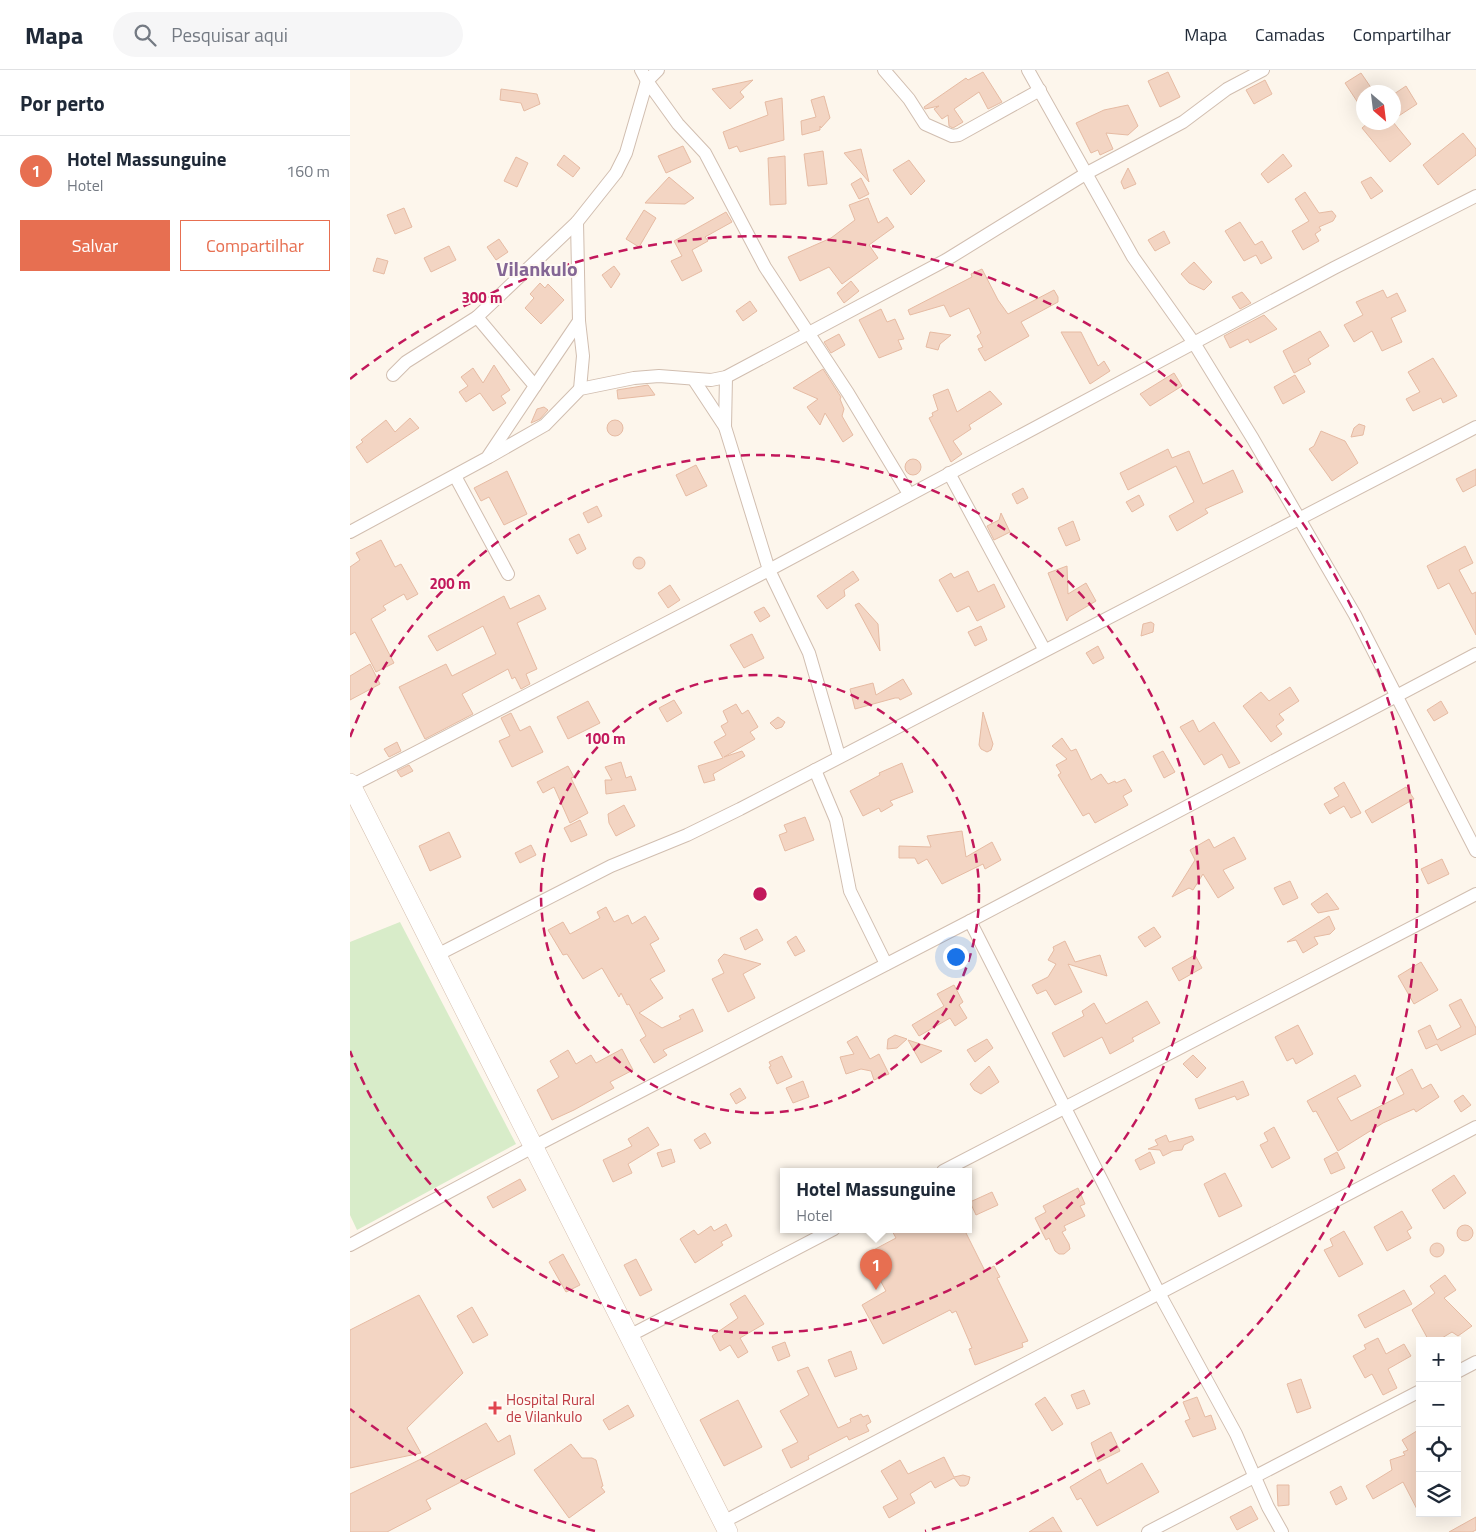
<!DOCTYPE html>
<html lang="pt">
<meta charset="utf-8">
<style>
body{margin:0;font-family:"Titillium Web",sans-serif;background:#f6f6f7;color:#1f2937}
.controls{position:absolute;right:15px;bottom:15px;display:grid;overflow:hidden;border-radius:0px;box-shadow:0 5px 20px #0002}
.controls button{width:45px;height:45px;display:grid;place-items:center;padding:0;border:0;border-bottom:1px solid #e0e1e3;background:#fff;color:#1f2937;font:25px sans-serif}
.compass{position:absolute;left:1006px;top:15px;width:45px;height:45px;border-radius:50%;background:#fff;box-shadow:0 5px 20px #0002;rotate:152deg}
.you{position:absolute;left:605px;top:886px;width:18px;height:18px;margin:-12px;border:4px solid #fff;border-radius:50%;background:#1a73e8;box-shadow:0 0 0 8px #1a73e833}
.badge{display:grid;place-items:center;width:32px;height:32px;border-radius:50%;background:#e76f51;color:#fff;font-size:16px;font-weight:700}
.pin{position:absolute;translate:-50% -41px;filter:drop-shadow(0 1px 2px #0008)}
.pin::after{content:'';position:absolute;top:26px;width:18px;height:15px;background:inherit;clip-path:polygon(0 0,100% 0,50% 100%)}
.popup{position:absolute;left:430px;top:1098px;width:192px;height:65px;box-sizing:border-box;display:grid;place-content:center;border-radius:0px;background:#fff;filter:drop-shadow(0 1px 4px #0005);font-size:16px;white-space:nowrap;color:#747a83}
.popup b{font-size:19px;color:#1f2937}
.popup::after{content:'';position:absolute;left:50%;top:100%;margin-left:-10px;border:10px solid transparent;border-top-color:#fff}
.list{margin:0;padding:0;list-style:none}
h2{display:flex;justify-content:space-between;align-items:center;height:65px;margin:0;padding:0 20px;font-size:21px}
h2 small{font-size:16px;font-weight:400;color:#747a83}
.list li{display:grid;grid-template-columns:32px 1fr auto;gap:15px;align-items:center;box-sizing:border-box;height:70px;padding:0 20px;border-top:1px solid #e0e1e3}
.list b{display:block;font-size:19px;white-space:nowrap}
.list p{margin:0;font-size:16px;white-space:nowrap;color:#747a83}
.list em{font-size:16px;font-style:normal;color:#747a83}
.actions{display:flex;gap:10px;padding:15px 20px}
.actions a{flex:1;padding:11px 0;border:1px solid #e76f51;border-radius:0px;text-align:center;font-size:18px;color:#e76f51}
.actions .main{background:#e76f51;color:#fff}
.icon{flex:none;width:28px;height:28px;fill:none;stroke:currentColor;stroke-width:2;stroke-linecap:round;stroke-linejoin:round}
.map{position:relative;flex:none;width:1126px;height:1462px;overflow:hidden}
header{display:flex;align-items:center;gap:30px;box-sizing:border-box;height:70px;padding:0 25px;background:#fff;border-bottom:1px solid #e0e1e3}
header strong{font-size:24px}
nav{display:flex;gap:28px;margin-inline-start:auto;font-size:18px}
.search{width:350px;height:45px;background:#f6f6f7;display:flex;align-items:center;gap:12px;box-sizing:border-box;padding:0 18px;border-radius:28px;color:#747a83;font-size:19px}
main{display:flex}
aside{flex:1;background:#fff}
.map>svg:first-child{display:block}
</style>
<header>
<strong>Mapa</strong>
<div class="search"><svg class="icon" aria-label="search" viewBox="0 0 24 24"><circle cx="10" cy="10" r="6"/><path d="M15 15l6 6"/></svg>Pesquisar aqui</div>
<nav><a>Mapa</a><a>Camadas</a><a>Compartilhar</a></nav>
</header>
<main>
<aside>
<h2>Por perto<small></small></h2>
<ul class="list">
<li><span class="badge">1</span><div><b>Hotel Massunguine</b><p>Hotel</p></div><em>160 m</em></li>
</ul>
<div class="actions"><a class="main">Salvar</a><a>Compartilhar</a></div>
</aside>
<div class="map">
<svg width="1126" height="1462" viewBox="0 0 1126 1462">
<rect width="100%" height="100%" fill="#fdf6ec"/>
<polygon fill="#d8ecc9" points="50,852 166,1074 7,1160 0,1145 0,872"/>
<g fill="#f3d5c3" stroke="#e6bba3">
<polygon points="633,2 652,32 638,39 629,22 604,39 613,52 603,58 599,56 598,45 592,49 584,39 589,36 575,39 574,37 616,8 618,10"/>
<polygon points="818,2 830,27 810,37 798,11"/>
<polygon points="1011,3 1024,22 1014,22 1014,42 995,13"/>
<polygon points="403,10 390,22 394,27 380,39 362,19"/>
<polygon points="915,10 922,24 904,34 896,20"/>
<polygon points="1056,16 1067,34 1044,49 1044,24"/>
<polygon points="151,19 187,24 190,34 174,41 171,33 150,30"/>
<polygon points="474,26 480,48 471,58 470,56 470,60 452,65 451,51 466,47 461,30"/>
<polygon points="432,28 434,70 390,82 387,76 379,79 373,62 418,45 415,32"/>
<polygon points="778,35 788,56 778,65 756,63 763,79 750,85 748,80 741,83 726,53 754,40"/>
<polygon points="1019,52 1043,52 1061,74 1040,92 1012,58"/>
<polygon points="1113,63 1126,79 1126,85 1088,115 1073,95"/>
<polygon points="333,76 341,92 316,103 308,86"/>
<polygon points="511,79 519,112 494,83"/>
<polygon points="473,81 477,114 458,116 454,84"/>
<polygon points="933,84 942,96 918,113 911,104"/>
<polygon points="214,85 230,98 223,107 207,95"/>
<polygon points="435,86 436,134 420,135 418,88"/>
<polygon points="166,87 178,93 167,117 154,111"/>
<polygon points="559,90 575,111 561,125 543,100"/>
<polygon points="778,98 786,114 774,119 771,112"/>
<polygon points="319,107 344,128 335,134 295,133"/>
<polygon points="1021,107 1033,121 1021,129 1011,112"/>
<polygon points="511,108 519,124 509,129 501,114"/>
<polygon points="955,122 969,143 982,141 986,146 983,151 969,157 971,160 965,164 969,171 953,180 942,161 959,151 945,129"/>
<polygon points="518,128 528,153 537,147 544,157 519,175 528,188 492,214 479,197 450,211 438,187 481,168 505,150 499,135"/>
<polygon points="54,138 62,157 45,164 37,145"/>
<polygon points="294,140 306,148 289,177 276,169"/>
<polygon points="376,142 382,152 355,167 358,171 342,180 352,201 332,211 321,191 332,186 324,171"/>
<polygon points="890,152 905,175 912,171 922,188 911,194 906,185 894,191 875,161"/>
<polygon points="814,161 820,173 805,181 798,170"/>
<polygon points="149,169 158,182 146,190 137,177"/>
<polygon points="99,176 106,190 81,202 74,188"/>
<polygon points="27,188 38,191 34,204 23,201"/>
<polygon points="844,192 862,212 854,220 839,213 831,204"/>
<polygon points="264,196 270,204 261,218 252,205"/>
<polygon points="632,199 648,230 658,244 704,220 708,227 708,232 671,252 679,266 635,291 628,279 633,277 627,266 631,263 619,238 600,247 594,235 560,245 558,240 622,207 621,204"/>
<polygon points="501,211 509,221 494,233 487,223"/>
<polygon points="190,213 195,218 198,214 214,230 191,254 175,238 184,228 180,224"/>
<polygon points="1033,220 1037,228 1047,223 1056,241 1041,248 1052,272 1032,281 1022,261 1004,272 994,255 1013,245 1006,232"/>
<polygon points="892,222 901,233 890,239 882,227"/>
<polygon points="400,231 407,241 393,251 386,241"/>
<polygon points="531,239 537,252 545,249 554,269 548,270 552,279 529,288 509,250"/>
<polygon points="914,245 927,259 900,273 898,269 880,278 874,266"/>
<polygon points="970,261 979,276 958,289 961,294 944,303 933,281"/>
<polygon points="580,262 601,265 590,274 588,280 576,277"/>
<polygon points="711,262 731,262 748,296 754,291 760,301 740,314"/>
<polygon points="489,264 495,275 481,283 474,272"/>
<polygon points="1083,288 1107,326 1093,333 1091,328 1063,341 1056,329 1070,322 1058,302"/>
<polygon points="144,295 160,320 151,326 156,333 143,341 130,323 116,332 109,322 118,316 111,307 123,298 133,313"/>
<polygon points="473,299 491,327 490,329 494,339 492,346 503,365 493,372 475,343 470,355 457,337 468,329 443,318"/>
<polygon points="824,303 832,316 800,336 790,324"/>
<polygon points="945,305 955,322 933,334 924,317"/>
<polygon points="298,315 305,325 268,329 267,320"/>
<polygon points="598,319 607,342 640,321 652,334 619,355 621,359 603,371 612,384 601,392 579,348 583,346 582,343 588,340 583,325"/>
<polygon points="194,337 198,340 190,349 181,353 187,339"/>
<polygon points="60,348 69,358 17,393 6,377 13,372 11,370 36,350 45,362"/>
<circle cx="265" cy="358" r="8"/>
<polygon points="1009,354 1015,356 1013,365 1001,367 1004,358"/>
<polygon points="971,361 995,371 1008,393 982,411 959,379 964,376"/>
<polygon points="818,379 822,388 839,381 853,414 883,400 893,422 855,439 858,443 827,461 819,446 844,432 826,396 778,420 770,403"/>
<circle cx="563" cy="397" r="8"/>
<polygon points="346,395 357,416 336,426 326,405"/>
<polygon points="1126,399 1126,415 1113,422 1106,409"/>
<polygon points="157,401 177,444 154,455 139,427 131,431 124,418"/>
<polygon points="673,418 678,428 667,434 662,424"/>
<polygon points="789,425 794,435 782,442 776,432"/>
<polygon points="247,436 252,446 238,453 233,443"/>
<polygon points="651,443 660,462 644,470 637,456 649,450"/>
<polygon points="723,451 730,470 716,476 708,458"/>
<polygon points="229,464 236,479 227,484 219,469"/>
<polygon points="31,470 45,497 51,494 68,524 57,530 54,524 33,536 36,540 21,549 44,593 26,602 5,562 0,565 0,497 10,490 6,483"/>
<polygon points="1115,476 1123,493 1109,500 1122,524 1126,522 1126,565 1099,513 1088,519 1077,496"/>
<circle cx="289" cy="493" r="6"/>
<polygon points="717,496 718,524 736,513 746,531 719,547 717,551 698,503"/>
<polygon points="503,501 509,510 494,520 495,526 477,539 467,526"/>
<polygon points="618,501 628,522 644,514 655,537 627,551 619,536 607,542 589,510 601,503 604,508"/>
<polygon points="320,515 330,530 318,538 308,523"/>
<polygon points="189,525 196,539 167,553 187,599 176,604 180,614 171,619 165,607 162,609 158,599 112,624 123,644 75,669 49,617 96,594 102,606 146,584 133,556 87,581 78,566 154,526 160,539"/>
<polygon points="509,533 528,554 530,581 505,535"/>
<polygon points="414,537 420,546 410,552 404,542"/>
<polygon points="801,552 804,554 803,562 791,566 793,554"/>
<polygon points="631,556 637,570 625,576 618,562"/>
<polygon points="402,564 414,588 394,598 380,575"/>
<polygon points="748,576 754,588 743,594 736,583"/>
<polygon points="20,594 30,614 0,630 0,606"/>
<polygon points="553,609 562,624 550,630 549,628 545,628 505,639 500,619 523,613 526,625"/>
<polygon points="940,617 949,631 929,644 934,650 926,656 932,664 921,672 893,636 911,622 919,631"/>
<polygon points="324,630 332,643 317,652 309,638"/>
<polygon points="238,631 250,653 218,669 207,647"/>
<polygon points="1091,631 1098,643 1084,651 1077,640"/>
<polygon points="386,634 392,644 398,640 408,657 400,662 405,669 374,687 392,681 395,686 363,704 365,710 354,713 348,696 373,688 364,672 376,665 371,656 378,652 373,641"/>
<polygon points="633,642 643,674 641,680 637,682 631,679 629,675"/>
<polygon points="161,643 170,661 180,656 193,682 162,697 149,671 160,666 151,648"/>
<polygon points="428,647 435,652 432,657 426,659 420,653"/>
<polygon points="843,650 849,662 864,652 890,693 879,698 872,684 854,695 830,657"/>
<polygon points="712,668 721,681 726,679 741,710 751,704 758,714 765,711 766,713 775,709 782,721 773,726 778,735 745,753 739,743 733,746 708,705 711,703 706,695 717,689 702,676"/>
<polygon points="47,672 51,681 39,687 34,679"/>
<polygon points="813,681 825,702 814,708 803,686"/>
<polygon points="271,692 276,708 281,706 286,720 256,724 255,710 262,710 255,697"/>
<polygon points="552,693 563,722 540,731 543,735 531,742 529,738 513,746 500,721 530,705 529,703"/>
<polygon points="59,695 63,701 51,707 47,701"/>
<polygon points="218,696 224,707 221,708 238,743 220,753 204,717 193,723 187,712"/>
<polygon points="994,712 1011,743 1001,748 994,736 980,744 974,734 989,726 984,718"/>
<polygon points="1056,717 1064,729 1022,753 1015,741"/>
<polygon points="274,735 285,756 266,766 259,753 258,744"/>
<polygon points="455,747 464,770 435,781 429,765 437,762 434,755"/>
<polygon points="230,750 237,765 221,772 214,758"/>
<polygon points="612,761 616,787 642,772 651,790 635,799 633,794 592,814 577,789 568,794 565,788 549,788 549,776 581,777 577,766"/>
<polygon points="99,762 111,787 80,801 69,776"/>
<polygon points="884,767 896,789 873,800 884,818 868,828 853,804 843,820 839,818 822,827 845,790 840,780 859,769 864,778"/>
<polygon points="181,775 186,785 170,793 165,783"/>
<polygon points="1092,789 1099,804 1078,814 1071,799"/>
<polygon points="940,811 948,828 933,835 924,818"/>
<polygon points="977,823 989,839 968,843 961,834"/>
<polygon points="256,837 264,852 278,845 282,854 295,846 309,869 300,874 315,901 300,909 313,928 289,943 312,958 331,949 329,946 343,939 353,961 313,980 317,985 304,993 290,970 296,966 279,934 277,935 271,923 269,927 252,898 233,909 217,884 213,885 198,860 213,852 220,864 250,848 247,842"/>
<polygon points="979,846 985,859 980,864 964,867 968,874 953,883 946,870 937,872"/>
<polygon points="804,857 811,867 795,877 788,867"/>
<polygon points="407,859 413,870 395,880 390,868"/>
<polygon points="446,866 455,881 445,886 437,872"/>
<polygon points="715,871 725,892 750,885 757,906 718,894 732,922 705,935 696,920 687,924 682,915 698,907 706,894 698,890 704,880 703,877"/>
<polygon points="374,884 411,894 393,904 405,928 378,942 362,909 374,903 368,890"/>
<polygon points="845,885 852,898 829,911 822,898"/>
<polygon points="1071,892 1088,920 1064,934 1048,906"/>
<polygon points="604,915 613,932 609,935 617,948 605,956 600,948 569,966 562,955 594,936 587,924"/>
<polygon points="1111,929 1126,958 1126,964 1091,981 1087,974 1076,979 1068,961 1080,955 1087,970 1111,957 1099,935"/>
<polygon points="797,931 810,953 782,968 784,971 760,984 752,967 714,987 702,963 734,946 732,941 744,933 756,954"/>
<polygon points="948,955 963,984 946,994 943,988 937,991 925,967"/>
<polygon points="545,965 557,969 547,978 537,979 538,969"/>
<polygon points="507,966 520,989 529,984 539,1004 524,1010 521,1001 511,999 496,1004 490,987 504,984 497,972"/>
<polygon points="637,969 643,978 625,992 617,980"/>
<polygon points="558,970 592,981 571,993"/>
<polygon points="272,979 283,1000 260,1012 264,1018 224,1040 202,1050 187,1020 209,1007 200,991 218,980 226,994 241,985 246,993"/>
<polygon points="843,985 856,998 847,1008 833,994"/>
<polygon points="432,986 442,1007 427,1014 419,997 421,996 419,992"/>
<polygon points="639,996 649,1012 631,1024 624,1020 620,1014"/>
<polygon points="1062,999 1072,1019 1081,1014 1089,1027 1066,1042 1064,1039 1033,1053 988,1081 966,1041 963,1042 957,1031 1005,1005 1011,1016 987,1028 1001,1051 1054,1024 1046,1008"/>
<polygon points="453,1011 459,1027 443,1033 436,1018"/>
<polygon points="893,1011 899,1025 887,1030 885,1026 849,1039 845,1029"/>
<polygon points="390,1018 396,1028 386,1034 380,1024"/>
<polygon points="1113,1025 1121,1035 1111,1042 1104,1031"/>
<polygon points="298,1057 309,1075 278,1094 282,1103 263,1112 253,1090 282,1076 278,1069"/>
<polygon points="924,1057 940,1088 922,1098 910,1075 918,1071 914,1063"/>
<polygon points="355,1063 361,1073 350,1079 344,1070"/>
<polygon points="816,1065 819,1072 842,1066 844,1070 834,1075 832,1080 823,1081 813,1086 810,1080 798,1079 808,1075 805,1070"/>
<polygon points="321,1079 325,1092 312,1097 307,1083"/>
<polygon points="800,1082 805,1093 790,1100 785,1090"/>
<polygon points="987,1082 995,1098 981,1104 974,1089"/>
<polygon points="875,1103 892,1136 869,1147 854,1114"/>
<polygon points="1104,1105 1116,1123 1094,1139 1082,1120"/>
<polygon points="170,1109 176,1120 143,1138 137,1127"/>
<polygon points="728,1118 735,1134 730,1136 735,1146 714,1156 716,1160 712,1162 719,1174 720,1179 714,1184 709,1184 705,1181 699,1168 696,1170 685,1148 696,1142 693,1136"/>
<polygon points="642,1122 648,1135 626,1145 620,1132"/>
<polygon points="1052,1141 1062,1158 1057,1161 1061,1168 1037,1181 1024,1157"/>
<polygon points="376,1154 382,1166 371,1172 373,1175 345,1193 330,1169 344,1160 348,1165 361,1156 364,1161"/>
<circle cx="1115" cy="1163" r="8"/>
<polygon points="541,1159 614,1159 635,1201 644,1196 650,1207 647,1208 678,1271 672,1273 673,1277 625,1295 619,1279 622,1278 606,1241 602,1243 600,1240 533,1274 512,1235 536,1221 516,1184 546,1168"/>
<polygon points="994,1161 1013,1194 989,1207 974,1180 983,1176 980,1169"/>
<circle cx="1087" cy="1180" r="7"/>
<polygon points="213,1184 230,1215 216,1222 199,1192"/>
<polygon points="286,1189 302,1220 290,1226 274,1195"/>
<polygon points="1095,1205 1106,1220 1094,1228 1122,1256 1108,1266 1102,1262 1087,1271 1079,1271 1062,1240 1085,1223 1080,1216"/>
<polygon points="1054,1220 1062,1234 1015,1258 1008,1245"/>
<polygon points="69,1225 113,1303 57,1358 71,1383 0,1398 0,1260"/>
<polygon points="395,1225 414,1254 390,1268 398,1282 388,1288 380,1275 370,1281 362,1266 388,1248 380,1234"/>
<polygon points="122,1237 138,1265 123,1273 107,1246"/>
<polygon points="1028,1268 1036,1284 1054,1274 1061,1286 1038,1299 1047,1318 1033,1325 1022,1304 1015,1308 1003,1286 1016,1279 1014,1275"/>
<polygon points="435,1272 440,1286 428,1291 422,1277"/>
<polygon points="501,1281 507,1299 485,1307 478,1290"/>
<polygon points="458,1297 488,1358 501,1352 500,1349 511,1344 513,1347 518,1345 521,1352 516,1355 519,1361 499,1370 497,1366 458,1386 459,1389 441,1398 432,1380 448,1372 430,1341 459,1325 447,1301"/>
<polygon points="951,1309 961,1338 947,1343 937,1314"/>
<polygon points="734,1320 740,1334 727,1339 721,1325"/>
<polygon points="695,1327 713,1354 702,1361 685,1334"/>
<polygon points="847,1327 855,1347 861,1345 866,1359 843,1367 835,1351 840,1349 833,1332"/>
<polygon points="388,1330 412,1377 374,1396 350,1350"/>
<polygon points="278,1335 284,1346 259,1360 253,1350"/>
<polygon points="136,1353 148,1372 160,1365 165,1384 76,1430 81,1439 37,1462 0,1462 0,1424 73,1388"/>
<polygon points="1070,1359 1070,1445 1053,1412 1023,1429 1016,1416 1042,1400 1040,1390 1055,1385 1053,1382 1058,1380 1052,1370"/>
<polygon points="761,1362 770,1381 748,1392 741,1373"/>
<polygon points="221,1374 232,1388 242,1388 246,1390 253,1416 251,1417 255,1422 219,1448 184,1400"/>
<polygon points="594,1387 604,1407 613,1405 620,1407 618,1414 615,1416 610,1416 604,1408 585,1418 581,1411 560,1424 565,1433 539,1448 533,1437 548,1429 531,1401 550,1390 558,1404"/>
<polygon points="792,1393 809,1422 747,1456 731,1428 727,1430 720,1417 750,1399 757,1414"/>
<polygon points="927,1415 939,1415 939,1435 928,1436"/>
<polygon points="991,1416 997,1429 986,1435 980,1422"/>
<polygon points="901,1436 908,1449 887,1460 880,1447"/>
<polygon points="703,1447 712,1462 679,1462"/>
<polygon points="1126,1447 1126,1460 1122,1462 1099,1462"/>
</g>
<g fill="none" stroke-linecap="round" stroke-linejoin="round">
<g stroke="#d1beb0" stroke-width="14">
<g id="minor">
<polyline points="291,0 297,11 308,0"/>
<polyline points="534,0 559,29 575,54 602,66 609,65 690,20"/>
<polyline points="678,0 783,187 844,273 903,369 1005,545 1126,781"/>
<polyline points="229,251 233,286 230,319"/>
<polyline points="43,305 56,292 127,247"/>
<polyline points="344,310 375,357 419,500 459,583 489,686"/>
<polyline points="185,316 229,251 227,152"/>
<polyline points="375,357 376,307"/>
<polyline points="139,387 195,355 230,319 284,308 309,306 361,310 376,307 596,190 737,103 833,52 877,19 913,0"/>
<polyline points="599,403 694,579"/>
<polyline points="105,406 158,504"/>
<polyline points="0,462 137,388 185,316 127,247 227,152 266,103 276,83 297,11 328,54 355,83 415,197 498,323 559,424"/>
<polyline points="465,700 486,750 500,821 536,894"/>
<polyline points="1,716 419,500 984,198 1126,126"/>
<polyline points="620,851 809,1223 886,1364 918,1437 932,1462"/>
<polyline points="85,886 261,796 337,765 390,739 1126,357"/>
<polyline points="593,1101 1126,824"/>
<polyline points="0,1175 183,1077 620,851 1126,584"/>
<polyline points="279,1266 484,1159"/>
<polyline points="1107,1302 1126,1292"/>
<polyline points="373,1452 1126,1057"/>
<polyline points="798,1462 1070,1321"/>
</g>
</g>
<g stroke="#d6c0b0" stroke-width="20">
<polyline id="secondary" points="0,713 378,1462"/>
</g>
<use href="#minor" stroke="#fff" stroke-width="12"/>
<use href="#secondary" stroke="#fff" stroke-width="19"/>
</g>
<g fill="none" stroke="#c2185b" stroke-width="2.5" stroke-dasharray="9 6">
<circle cx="410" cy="824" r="219"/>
<path d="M0 667A439 439 0 1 1 0 981"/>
<path d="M245 1461A658 658 0 0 1 0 1339M0 309A658 658 0 1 1 575 1461"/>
</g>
<path fill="#e0444e" stroke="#fffaf3" stroke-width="2" d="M142.5 1330.5h5v5h5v5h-5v5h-5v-5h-5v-5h5z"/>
<g text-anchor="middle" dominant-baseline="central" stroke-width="4" stroke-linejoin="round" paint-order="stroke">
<g font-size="15" fill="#be3a42" stroke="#fffaf3" text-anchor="start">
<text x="156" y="1329">Hospital Rural<tspan x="156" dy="17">de Vilankulo</tspan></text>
</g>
<g font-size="20" font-weight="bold" fill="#846695" stroke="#fffaf3">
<text x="187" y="198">Vilankulo</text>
</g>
</g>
<circle cx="410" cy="824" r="8" fill="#c2185b" stroke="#fffaf3" stroke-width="2.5"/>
<g font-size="15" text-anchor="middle" font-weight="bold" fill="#c2185b" stroke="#fffaf3" stroke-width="4" stroke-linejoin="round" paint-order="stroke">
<text x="132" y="233">300 m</text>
<text x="100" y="519">200 m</text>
<text x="255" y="674">100 m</text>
</g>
</svg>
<div class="controls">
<button>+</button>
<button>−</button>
<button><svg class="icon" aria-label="locate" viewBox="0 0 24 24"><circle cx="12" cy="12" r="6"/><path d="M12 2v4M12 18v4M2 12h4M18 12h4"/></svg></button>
<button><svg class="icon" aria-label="layers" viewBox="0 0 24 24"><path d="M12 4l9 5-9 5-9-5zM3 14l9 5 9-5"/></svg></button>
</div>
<svg class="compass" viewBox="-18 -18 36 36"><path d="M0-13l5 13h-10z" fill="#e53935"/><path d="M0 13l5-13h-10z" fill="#747a83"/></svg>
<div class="you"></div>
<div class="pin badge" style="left:526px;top:1220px">1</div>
<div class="popup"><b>Hotel Massunguine</b>Hotel</div>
</div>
</main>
